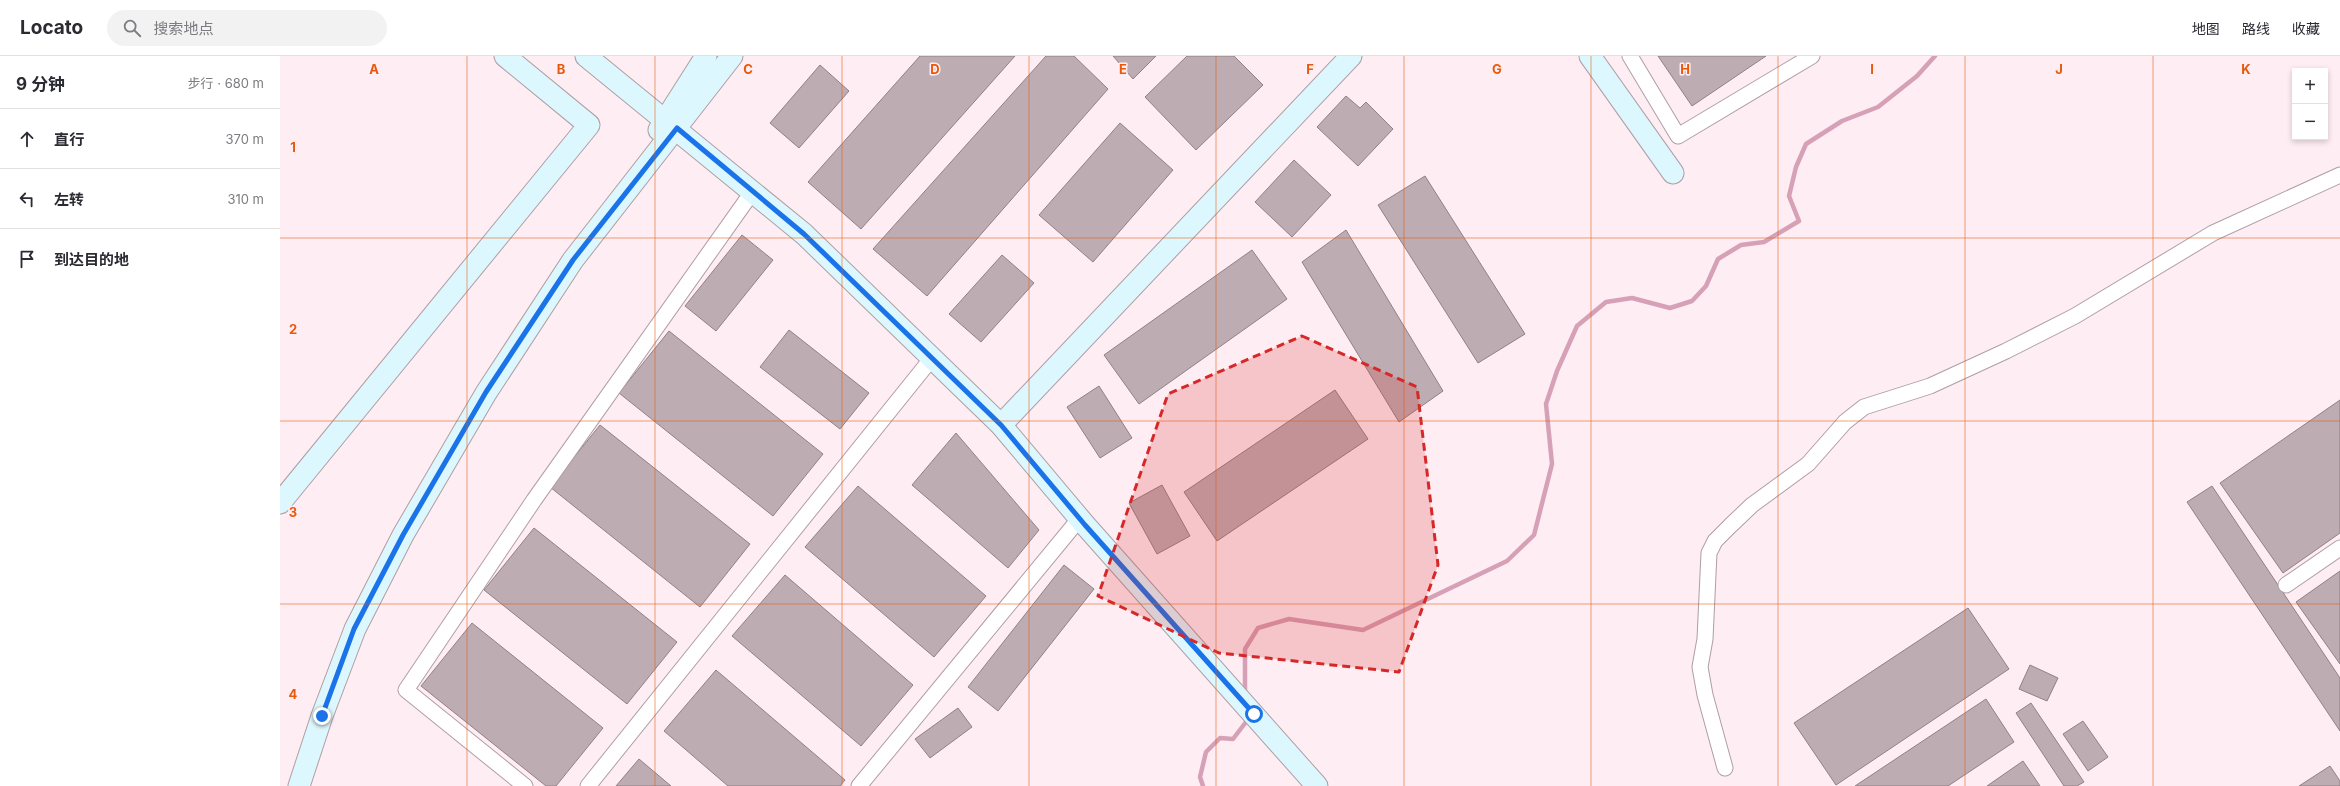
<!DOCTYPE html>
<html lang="zh">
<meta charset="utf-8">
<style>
body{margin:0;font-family:Inter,"Noto Sans SC",sans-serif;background:#f2f2f3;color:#2b2b33}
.controls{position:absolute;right:12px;top:12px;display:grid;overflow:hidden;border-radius:0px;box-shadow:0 2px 6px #0003}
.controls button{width:36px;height:36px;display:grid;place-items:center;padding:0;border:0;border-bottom:1px solid #e1e1e2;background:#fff;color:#2b2b33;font:20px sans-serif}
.stop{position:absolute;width:12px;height:12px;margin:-9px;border:3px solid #1a73e8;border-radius:50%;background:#fff}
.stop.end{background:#1a73e8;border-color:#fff;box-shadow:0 1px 4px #0008}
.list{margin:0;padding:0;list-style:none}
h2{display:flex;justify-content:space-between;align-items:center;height:52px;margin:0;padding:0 16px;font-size:17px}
h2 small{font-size:13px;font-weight:400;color:#7c7c81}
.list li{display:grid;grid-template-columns:26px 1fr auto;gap:12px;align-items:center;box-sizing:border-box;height:60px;padding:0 16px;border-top:1px solid #e1e1e2}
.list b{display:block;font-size:15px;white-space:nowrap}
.list em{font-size:13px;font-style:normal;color:#7c7c81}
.icon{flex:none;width:22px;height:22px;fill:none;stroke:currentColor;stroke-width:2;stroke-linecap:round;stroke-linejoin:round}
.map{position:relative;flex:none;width:2060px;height:730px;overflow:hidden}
header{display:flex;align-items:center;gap:24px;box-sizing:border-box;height:56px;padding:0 20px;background:#fff;border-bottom:1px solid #e1e1e2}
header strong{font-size:19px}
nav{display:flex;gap:22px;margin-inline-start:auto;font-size:14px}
.search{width:280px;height:36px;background:#f2f2f3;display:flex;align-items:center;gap:10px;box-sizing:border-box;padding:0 14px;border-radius:22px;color:#7c7c81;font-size:15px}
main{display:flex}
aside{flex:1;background:#fff}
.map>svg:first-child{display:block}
</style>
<header>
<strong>Locato</strong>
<div class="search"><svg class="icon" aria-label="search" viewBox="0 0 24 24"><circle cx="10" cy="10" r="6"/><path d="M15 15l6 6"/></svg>搜索地点</div>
<nav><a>地图</a><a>路线</a><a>收藏</a></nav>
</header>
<main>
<aside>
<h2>9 分钟<small>步行 · 680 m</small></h2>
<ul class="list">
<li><svg class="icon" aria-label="ahead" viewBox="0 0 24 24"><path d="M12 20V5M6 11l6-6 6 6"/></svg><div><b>直行</b></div><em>370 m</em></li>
<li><svg class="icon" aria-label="left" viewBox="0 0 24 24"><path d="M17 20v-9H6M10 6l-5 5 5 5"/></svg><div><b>左转</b></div><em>310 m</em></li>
<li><svg class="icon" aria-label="arrive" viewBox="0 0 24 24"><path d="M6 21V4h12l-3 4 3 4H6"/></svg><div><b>到达目的地</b></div></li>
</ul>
</aside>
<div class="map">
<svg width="2060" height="730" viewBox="0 0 2060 730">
<rect width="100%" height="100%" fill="#feedf3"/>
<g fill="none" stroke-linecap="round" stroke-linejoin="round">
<g stroke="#d6a1b6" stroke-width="4.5">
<polyline points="965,639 965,593 978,572 1009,563 1083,574 1227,505 1254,479 1272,408 1266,348 1277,315 1297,270 1326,246 1352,242 1390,252 1412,245 1426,230 1438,203 1461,189 1484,186 1519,165 1509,140 1516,111 1526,88 1562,65 1598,51 1637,20 1655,0"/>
<polyline points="923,730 920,721 926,696 940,682 953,683 969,662"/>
</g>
</g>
<g fill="#bdadb3" stroke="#918187">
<polygon points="640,0 735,0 581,173 528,126"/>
<polygon points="766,0 794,0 828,33 647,240 593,193"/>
<polygon points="833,0 876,0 853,23"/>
<polygon points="907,0 954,0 983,29 916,94 865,41"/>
<polygon points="1378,0 1486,0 1412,50"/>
<polygon points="540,9 569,35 519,92 490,67"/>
<polygon points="1066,40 1080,52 1086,46 1113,73 1078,110 1037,71"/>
<polygon points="840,67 893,114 813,206 759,159"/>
<polygon points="1014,104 1051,139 1012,181 975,146"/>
<polygon points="1145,120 1245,278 1198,307 1098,149"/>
<polygon points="1066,174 1163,335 1119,366 1022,206"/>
<polygon points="462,179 493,204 436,275 405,250"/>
<polygon points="972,194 1007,243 859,348 824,299"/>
<polygon points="722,199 754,227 701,286 669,258"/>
<polygon points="509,274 589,337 560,373 480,311"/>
<polygon points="389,275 543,398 493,460 339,337"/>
<polygon points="819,330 852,382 820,402 787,351"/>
<polygon points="1055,334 1088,383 937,485 904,436"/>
<polygon points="2060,344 2060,477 2003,517 1940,427"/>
<polygon points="320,369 470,488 420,551 270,431"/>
<polygon points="676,377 759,474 728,512 632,429"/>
<polygon points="882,429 910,480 877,498 849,447"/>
<polygon points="578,430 706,540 654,601 525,491"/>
<polygon points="1932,430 2060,622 2060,675 1907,446"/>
<polygon points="254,472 397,586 347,648 204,534"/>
<polygon points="784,509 814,533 718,655 688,631"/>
<polygon points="2060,515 2060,608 2016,546"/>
<polygon points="505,519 633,629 581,690 452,580"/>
<polygon points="1688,552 1729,613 1556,729 1514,667"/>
<polygon points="192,567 323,672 276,730 266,730 141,630"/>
<polygon points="1750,609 1778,622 1767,645 1739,633"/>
<polygon points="436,614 565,724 560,730 448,730 384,675"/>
<polygon points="1706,643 1734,686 1668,730 1575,730"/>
<polygon points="1751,647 1804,726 1797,730 1784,730 1736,657"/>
<polygon points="678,652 692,671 650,702 635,683"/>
<polygon points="1803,665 1828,701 1808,715 1783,678"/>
<polygon points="359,703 391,730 336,730"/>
<polygon points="1743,705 1760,730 1707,730"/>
<polygon points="2050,710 2060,725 2060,730 2019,730"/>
</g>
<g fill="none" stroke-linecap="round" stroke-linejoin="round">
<g stroke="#af9fa4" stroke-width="17">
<g id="street">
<polyline points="1350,0 1398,80 1532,0"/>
<polyline points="2006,529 2060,492"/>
<polyline points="1445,712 1425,639 1420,611 1425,583 1429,497 1435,485 1451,469 1472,449 1528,408 1565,366 1584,351 1650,330 1726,295 1795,260 1933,177 2060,119"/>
<polyline points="245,730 126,634 254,444 473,135"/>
<polyline points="308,730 652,302"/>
<polyline points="579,730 800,462"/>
</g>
</g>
<g stroke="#af9fa4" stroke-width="23">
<g id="secondary">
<polyline points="306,0 524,178 721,369 805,469 1037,730"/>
<polyline points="1310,0 1393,117"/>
<polyline points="379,74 426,0"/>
<polyline points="721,369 1071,0"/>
<polyline points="0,447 309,69 225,0"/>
<polyline points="19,730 42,660 75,573 123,479 206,337 293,204 452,0"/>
</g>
</g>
<use href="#street" stroke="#fff" stroke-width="15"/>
<use href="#secondary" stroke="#dcf7fd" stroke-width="21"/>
</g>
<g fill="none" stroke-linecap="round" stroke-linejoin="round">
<polyline stroke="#1a73e8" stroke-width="5" points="42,660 74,573 123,479 206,336 293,204 397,72 524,178 721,369 805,469 974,658"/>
</g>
<path fill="#d62828" fill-opacity="0.2" stroke="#d62828" stroke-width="3" stroke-dasharray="8 5" stroke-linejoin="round" d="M1022,280L1137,331L1158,509L1119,616L939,597L818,540L888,338Z"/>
<path fill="none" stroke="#e8590c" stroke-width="1" stroke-opacity="0.55" d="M187,0V730M375,0V730M562,0V730M749,0V730M936,0V730M1124,0V730M1311,0V730M1498,0V730M1685,0V730M1873,0V730M0,182H2060M0,365H2060M0,548H2060"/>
<g font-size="13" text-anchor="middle" font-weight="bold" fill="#e8590c" stroke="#feedf3" stroke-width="3" stroke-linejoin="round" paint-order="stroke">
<text x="94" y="18">A</text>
<text x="281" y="18">B</text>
<text x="468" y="18">C</text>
<text x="655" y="18">D</text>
<text x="843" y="18">E</text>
<text x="1030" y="18">F</text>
<text x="1217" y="18">G</text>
<text x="1405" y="18">H</text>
<text x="1592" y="18">I</text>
<text x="1779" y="18">J</text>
<text x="1966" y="18">K</text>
<text x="13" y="96">1</text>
<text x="13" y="278">2</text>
<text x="13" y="461">3</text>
<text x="13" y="643">4</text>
</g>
</svg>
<div class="controls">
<button>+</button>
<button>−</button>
</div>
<div class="stop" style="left:974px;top:658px"></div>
<div class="stop end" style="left:42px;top:660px"></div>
</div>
</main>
